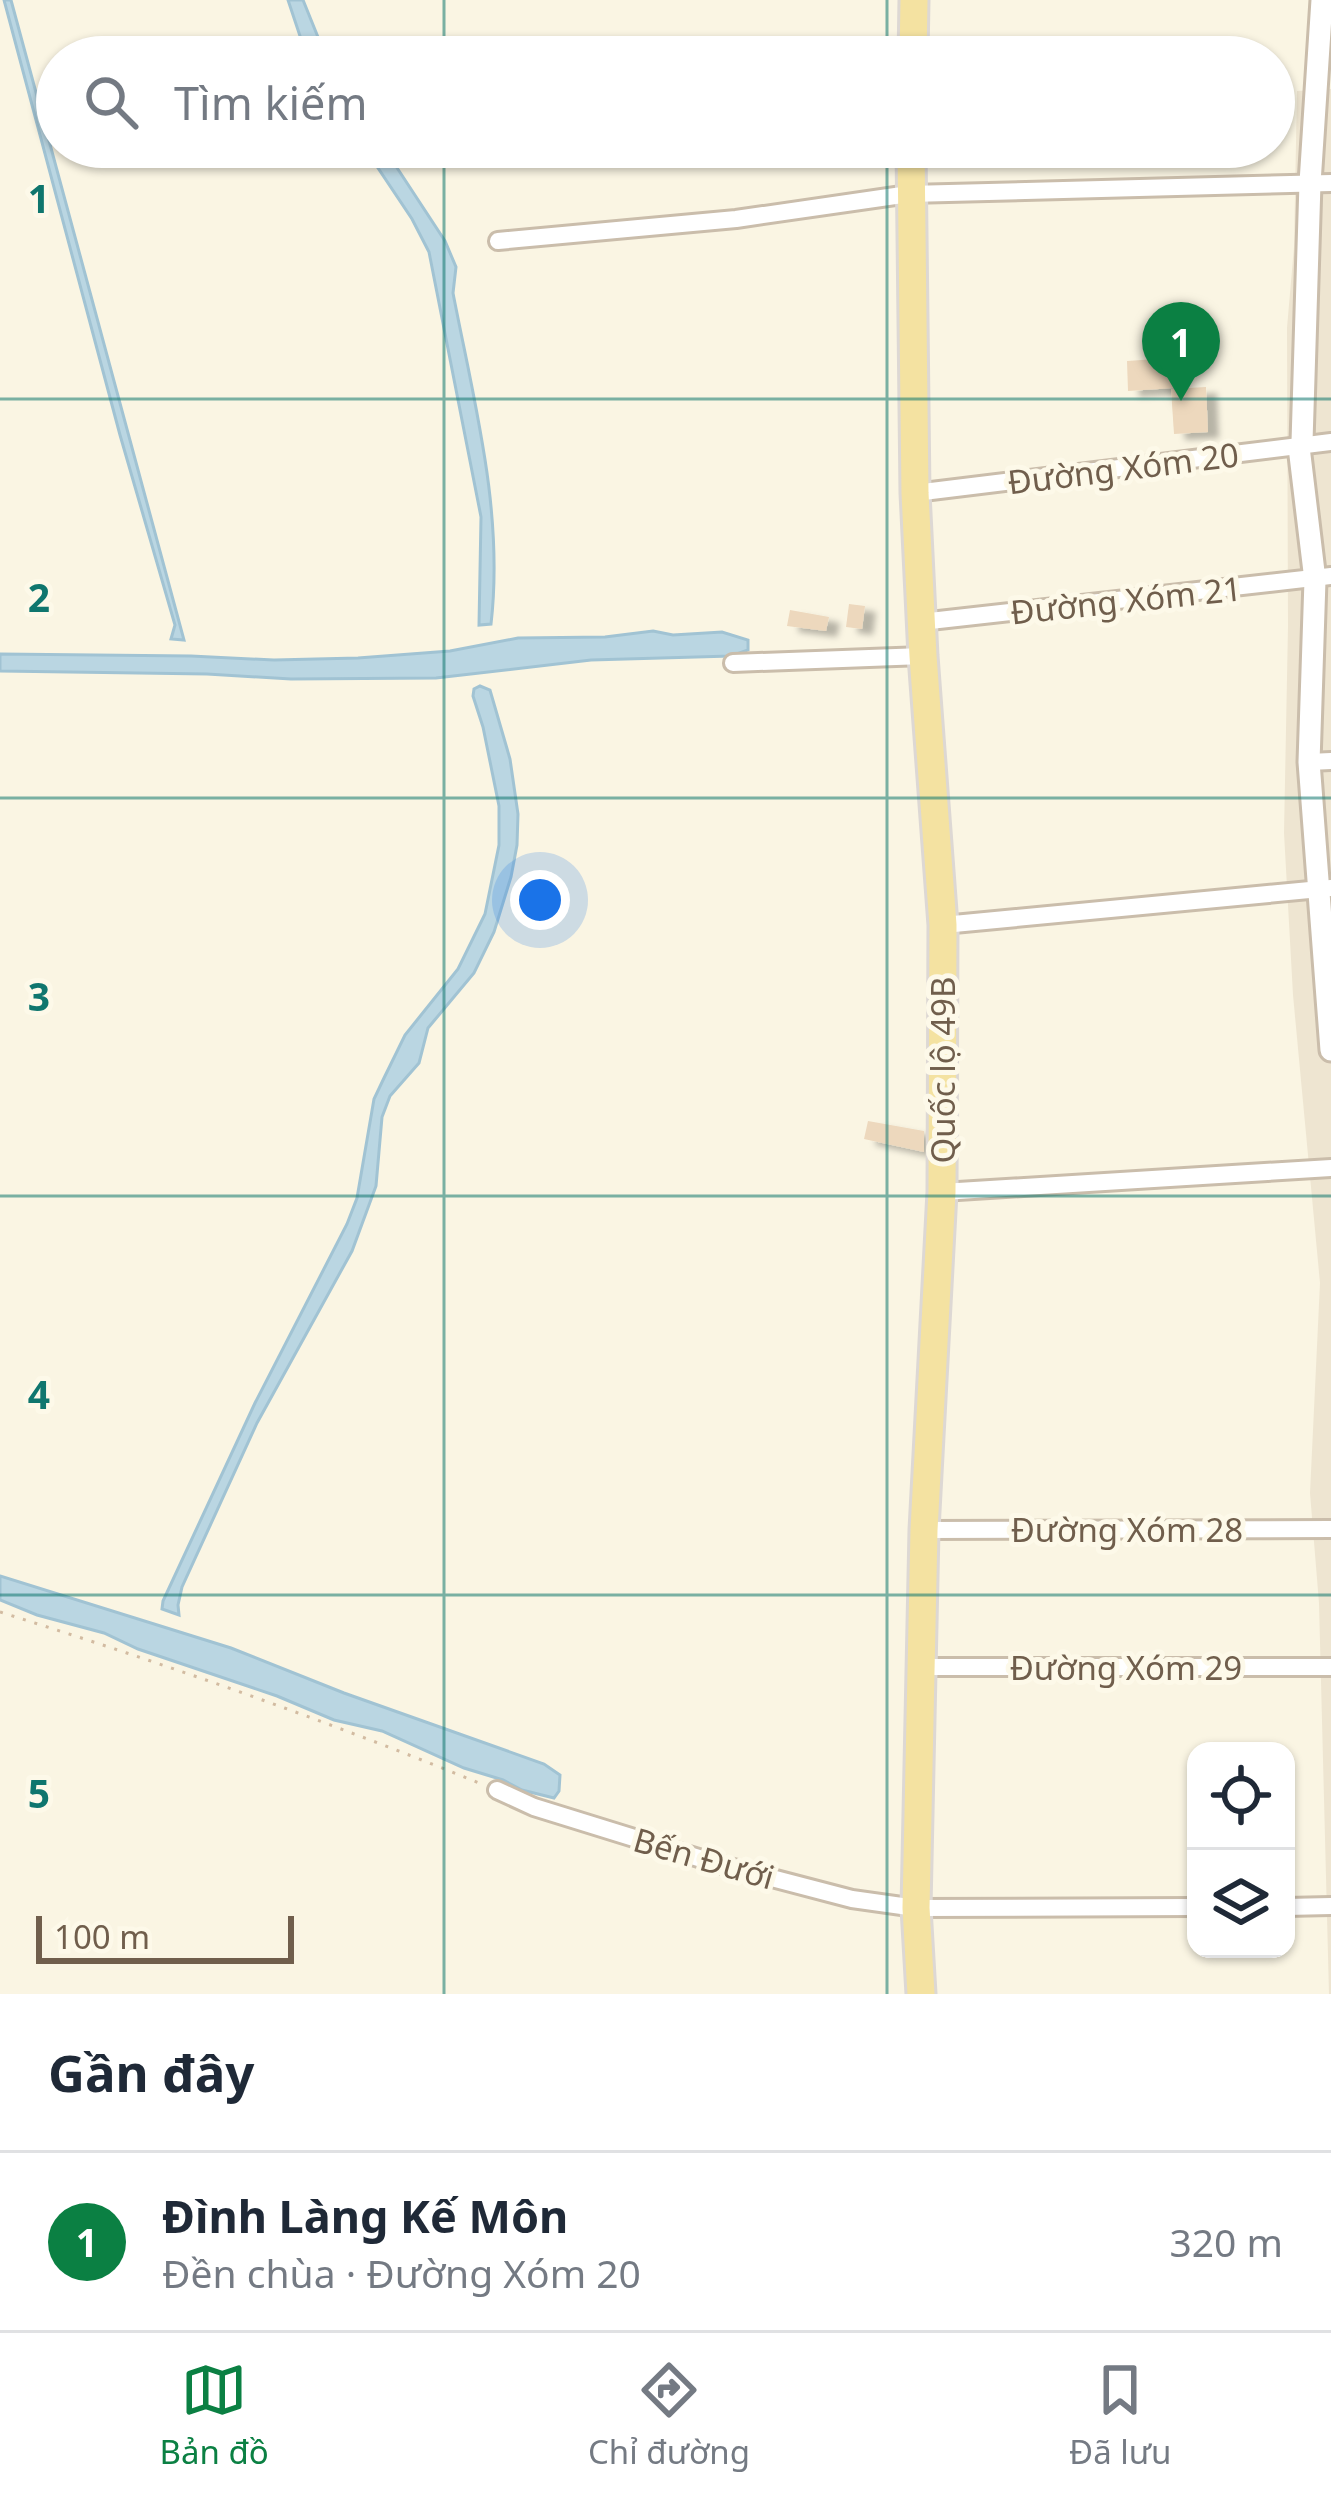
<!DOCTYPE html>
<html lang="vi">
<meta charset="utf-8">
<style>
body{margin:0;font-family:"Noto Sans",sans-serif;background:#f2f2f3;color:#1f2937}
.controls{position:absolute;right:36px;bottom:36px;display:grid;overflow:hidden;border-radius:24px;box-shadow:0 3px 9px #0004}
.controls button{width:108px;height:108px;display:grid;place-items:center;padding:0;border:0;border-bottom:3px solid #e0e1e3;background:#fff;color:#1f2937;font:60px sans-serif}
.scale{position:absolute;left:36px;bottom:30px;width:258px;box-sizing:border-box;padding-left:12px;border:6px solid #705e4c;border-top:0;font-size:33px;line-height:42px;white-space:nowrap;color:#705e4c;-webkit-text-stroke:9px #fdf9e9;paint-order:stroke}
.you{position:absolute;left:540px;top:900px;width:42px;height:42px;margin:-30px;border:9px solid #fff;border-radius:50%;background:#1a73e8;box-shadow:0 0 0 18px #1a73e833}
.badge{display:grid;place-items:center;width:78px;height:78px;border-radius:50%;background:#0b8043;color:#fff;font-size:39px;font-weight:700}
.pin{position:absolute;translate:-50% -99px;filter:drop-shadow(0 3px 6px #0008)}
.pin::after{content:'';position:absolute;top:63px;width:42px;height:36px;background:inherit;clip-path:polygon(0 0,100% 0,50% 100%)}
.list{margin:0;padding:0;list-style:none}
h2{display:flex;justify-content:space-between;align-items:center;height:156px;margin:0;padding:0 48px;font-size:51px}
h2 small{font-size:39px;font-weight:400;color:#747a83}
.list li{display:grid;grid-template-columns:78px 1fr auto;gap:36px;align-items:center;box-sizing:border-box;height:180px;padding:0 48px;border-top:3px solid #e0e1e3}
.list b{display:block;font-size:45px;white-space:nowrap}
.list p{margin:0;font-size:39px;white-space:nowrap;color:#747a83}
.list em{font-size:39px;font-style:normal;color:#747a83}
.icon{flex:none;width:66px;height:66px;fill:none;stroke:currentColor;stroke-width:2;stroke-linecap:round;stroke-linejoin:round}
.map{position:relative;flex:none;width:1331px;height:1994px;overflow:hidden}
.search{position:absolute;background:#fff;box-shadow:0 3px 9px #0004;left:36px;right:36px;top:36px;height:132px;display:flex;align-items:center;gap:30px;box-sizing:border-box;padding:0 42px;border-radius:66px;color:#747a83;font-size:45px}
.sheet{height:336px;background:#fff}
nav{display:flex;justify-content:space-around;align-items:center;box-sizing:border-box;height:168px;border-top:3px solid #e0e1e3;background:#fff;font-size:33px;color:#747a83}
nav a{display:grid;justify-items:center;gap:6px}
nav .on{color:#0b8043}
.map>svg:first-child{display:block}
</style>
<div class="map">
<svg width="1331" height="1994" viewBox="0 0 1331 1994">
<defs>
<filter id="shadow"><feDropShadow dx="11" dy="6" stdDeviation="3" flood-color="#0004"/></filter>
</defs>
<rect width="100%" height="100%" fill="#faf5e3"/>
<polygon fill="#eee5d1" points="1331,89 1331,1994 1329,1994 1319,1603 1310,1493 1320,1283 1293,995 1284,833 1288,626 1287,328 1294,247 1297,91"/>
<g fill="#bad6e2" stroke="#a1c3d3" stroke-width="3">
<polygon points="4,0 11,0 184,640 171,639 175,625 120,435"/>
<polygon points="288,0 303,0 326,57 307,57"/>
<path d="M364,147H383L386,151L445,241L456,267L453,293C474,402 504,512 491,624L479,625L481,517L429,252L412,219Z"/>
<polygon points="653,631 673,635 722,632 748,640 748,650 731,656 591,660 436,678 291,679 207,674 0,671 0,654 191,656 274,660 358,658 450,651 518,638 605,637"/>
<polygon points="480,686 490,690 510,759 518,814 517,845 511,877 494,932 474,973 428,1028 419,1063 390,1096 382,1117 376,1186 352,1251 257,1423 182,1587 178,1605 179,1615 162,1609 163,1601 255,1403 347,1224 357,1198 374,1099 384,1078 405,1035 458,969 485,914 499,845 499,806 483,727 473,696 474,689"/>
<polygon points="0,1576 231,1648 344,1693 544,1764 560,1775 559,1791 554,1798 522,1790 503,1780 464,1768 382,1731 334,1720 277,1696 138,1649 104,1633 37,1615 0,1600"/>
</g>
<g fill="#edd8bd" filter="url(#shadow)">
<polygon points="1172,358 1174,388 1128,391 1127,361"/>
<polygon points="1206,387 1208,432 1174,434 1171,389"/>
<polygon points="849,604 865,606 862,629 846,627"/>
<polygon points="790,610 829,617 826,631 787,626"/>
<polygon points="868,1121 924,1131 924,1152 864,1139"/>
</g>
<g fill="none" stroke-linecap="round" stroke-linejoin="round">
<g stroke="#cabdab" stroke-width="22">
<g id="minor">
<polyline points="498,241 736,219 909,194 1331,183"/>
<polyline points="915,493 1331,442"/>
<polyline points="921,622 1331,576"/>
<polyline points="733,663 923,656"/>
<polyline points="1309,762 1331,761"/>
<polyline points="943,925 1331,888"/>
<polyline points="942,1192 1331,1168"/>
<polyline points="924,1530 1331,1529"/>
<polyline points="922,1667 1331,1667"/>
<polyline points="497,1790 534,1807 718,1864 852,1899 916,1908 1196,1907"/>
<polyline points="1286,1907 1331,1906"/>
</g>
</g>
<g stroke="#cabdab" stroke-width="27">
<polyline id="tertiary" points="1322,0 1310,183 1302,442 1299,447 1315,580 1309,762 1331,1050"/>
</g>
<g stroke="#ddd8d4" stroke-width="33">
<g id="primary">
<polyline points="913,57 914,0"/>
<polyline points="911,147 915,493 923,656 943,925 942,1192 924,1530 916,1908 921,1994"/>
</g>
</g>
<path stroke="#d2bba1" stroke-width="3" stroke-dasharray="3 9" stroke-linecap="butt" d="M0,1612C163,1663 325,1720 484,1785"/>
<use href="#minor" stroke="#fff" stroke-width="16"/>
<use href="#tertiary" stroke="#fff" stroke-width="21"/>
<use href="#primary" stroke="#f4e2a1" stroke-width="27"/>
</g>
<path fill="none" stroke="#0f766e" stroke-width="3" stroke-opacity="0.55" d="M444,0V57M887,0V57M444,147V1994M887,147V1994M0,399H1331M0,798H1331M0,1196H1331M0,1595H1331"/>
<g text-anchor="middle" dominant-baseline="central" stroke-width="10" stroke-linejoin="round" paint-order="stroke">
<g font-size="33" fill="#705e4c" stroke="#fdf9e9">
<text transform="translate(1123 468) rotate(-7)">Đường Xóm 20</text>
<text transform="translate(1126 600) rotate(-6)">Đường Xóm 21</text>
<text transform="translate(942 1070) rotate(-90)">Quốc lộ 49B</text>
<text x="1127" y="1529">Đường Xóm 28</text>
<text x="1126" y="1667">Đường Xóm 29</text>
<text transform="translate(704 1858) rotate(16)">Bến Đưới</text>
</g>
</g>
<g font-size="39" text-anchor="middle" font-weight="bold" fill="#0f766e" stroke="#fdf9e9" stroke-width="10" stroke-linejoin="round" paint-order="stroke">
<text x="39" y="213">1</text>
<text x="39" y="612">2</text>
<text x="39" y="1011">3</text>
<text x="39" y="1409">4</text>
<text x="39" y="1808">5</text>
</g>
</svg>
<div class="controls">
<button><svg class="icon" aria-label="locate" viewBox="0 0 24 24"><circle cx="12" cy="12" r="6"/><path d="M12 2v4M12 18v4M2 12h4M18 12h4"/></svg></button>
<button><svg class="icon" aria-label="layers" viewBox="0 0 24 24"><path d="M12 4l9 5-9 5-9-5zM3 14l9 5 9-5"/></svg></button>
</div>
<div class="scale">100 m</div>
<div class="you"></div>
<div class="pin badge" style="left:1181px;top:401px">1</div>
<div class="search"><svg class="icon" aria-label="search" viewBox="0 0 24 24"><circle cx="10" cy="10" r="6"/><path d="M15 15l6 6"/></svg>Tìm kiếm</div>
</div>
<section class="sheet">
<h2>Gần đây<small></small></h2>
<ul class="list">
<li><span class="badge">1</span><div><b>Đình Làng Kế Môn</b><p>Đền chùa · Đường Xóm 20</p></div><em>320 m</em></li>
</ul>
</section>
<nav>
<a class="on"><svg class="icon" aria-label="map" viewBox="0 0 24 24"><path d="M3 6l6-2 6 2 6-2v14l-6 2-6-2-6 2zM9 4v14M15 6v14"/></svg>Bản đồ</a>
<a><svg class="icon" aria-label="directions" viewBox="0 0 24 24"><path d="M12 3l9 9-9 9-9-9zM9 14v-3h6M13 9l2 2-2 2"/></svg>Chỉ đường</a>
<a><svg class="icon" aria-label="saved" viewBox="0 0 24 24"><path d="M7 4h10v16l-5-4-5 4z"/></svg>Đã lưu</a>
</nav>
